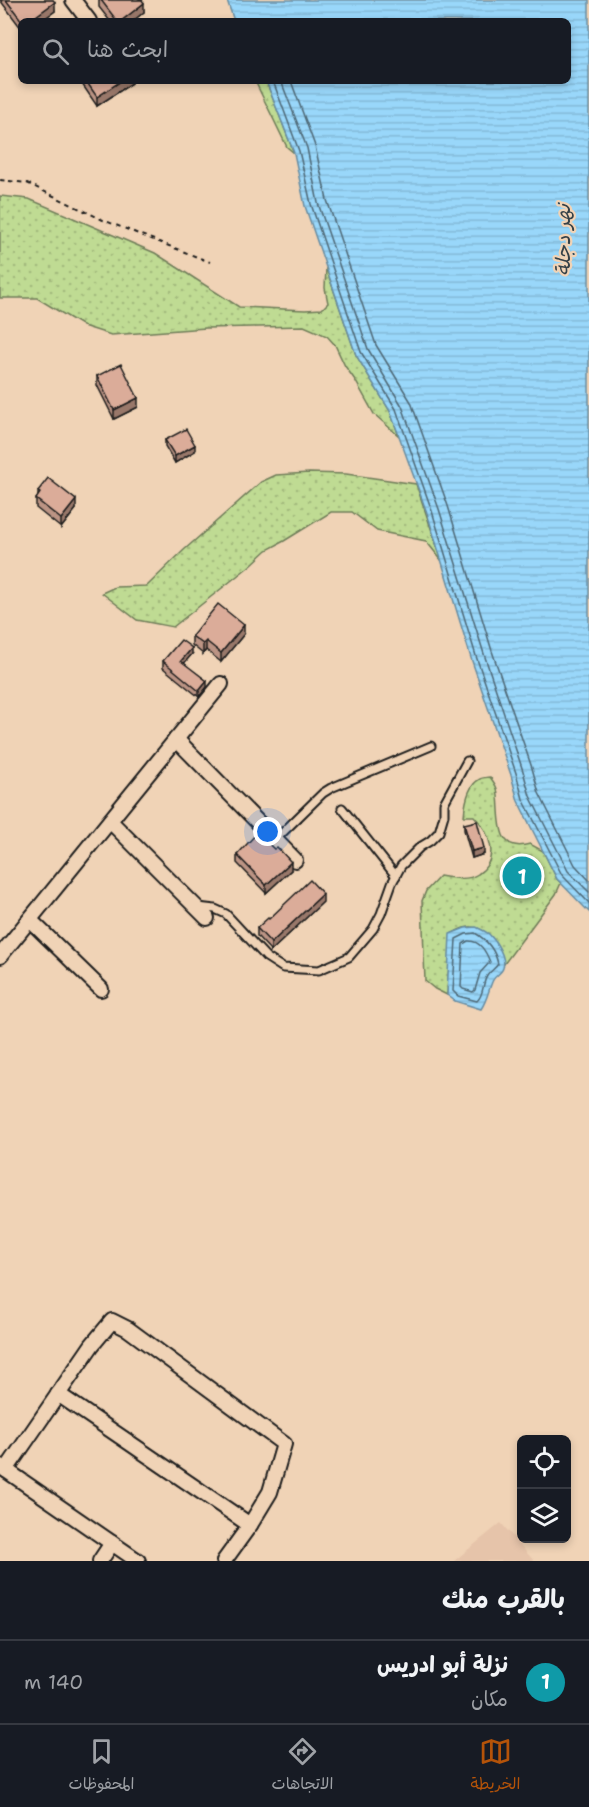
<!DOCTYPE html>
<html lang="ar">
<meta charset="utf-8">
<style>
body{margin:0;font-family:"Shantell Sans","Playpen Sans Arabic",sans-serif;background:#20242c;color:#f1f3f6;direction:rtl}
.controls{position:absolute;right:18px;bottom:18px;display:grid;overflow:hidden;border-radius:9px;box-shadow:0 3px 9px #0003}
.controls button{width:54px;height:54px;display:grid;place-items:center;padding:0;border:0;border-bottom:2px solid #363941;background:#171b24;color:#f1f3f6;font:30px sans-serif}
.you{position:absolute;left:268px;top:832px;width:21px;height:21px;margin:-15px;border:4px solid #fff;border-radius:50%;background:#1a73e8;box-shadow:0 0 0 9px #1a73e833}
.badge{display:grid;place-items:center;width:39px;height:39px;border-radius:50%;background:#b45309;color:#fff;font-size:20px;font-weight:700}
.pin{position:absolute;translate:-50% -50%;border:3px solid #fff;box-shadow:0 2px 6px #0006}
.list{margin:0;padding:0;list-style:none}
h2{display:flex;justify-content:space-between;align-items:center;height:78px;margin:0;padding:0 24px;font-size:26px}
h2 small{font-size:20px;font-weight:400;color:#9ea1a6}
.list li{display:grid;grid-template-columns:39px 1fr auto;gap:18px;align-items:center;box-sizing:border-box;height:84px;padding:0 24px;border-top:2px solid #363941}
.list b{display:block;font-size:22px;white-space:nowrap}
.list p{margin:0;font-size:20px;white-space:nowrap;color:#9ea1a6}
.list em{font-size:20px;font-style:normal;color:#9ea1a6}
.icon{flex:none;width:33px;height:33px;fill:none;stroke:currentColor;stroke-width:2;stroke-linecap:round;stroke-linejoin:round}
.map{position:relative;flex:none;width:589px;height:1561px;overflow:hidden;direction:ltr}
.search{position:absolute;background:#171b24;box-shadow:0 3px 9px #0003;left:18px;right:18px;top:18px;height:66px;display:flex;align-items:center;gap:15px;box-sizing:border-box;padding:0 21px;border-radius:9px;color:#9ea1a6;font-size:22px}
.sheet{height:162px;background:#171b24}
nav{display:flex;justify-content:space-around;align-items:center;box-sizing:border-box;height:84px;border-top:2px solid #363941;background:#171b24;font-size:16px;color:#9ea1a6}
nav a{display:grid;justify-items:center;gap:3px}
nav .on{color:#b45309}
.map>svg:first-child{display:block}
</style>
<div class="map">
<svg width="589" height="1561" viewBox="0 0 589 1561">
<defs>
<pattern id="grass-dots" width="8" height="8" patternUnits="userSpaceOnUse" patternTransform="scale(1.5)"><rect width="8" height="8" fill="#bfdb93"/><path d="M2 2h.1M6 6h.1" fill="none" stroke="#a4bb7e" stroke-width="1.8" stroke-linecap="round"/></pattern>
<pattern id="water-rules" width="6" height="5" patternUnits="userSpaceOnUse" patternTransform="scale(1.5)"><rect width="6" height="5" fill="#99d7fa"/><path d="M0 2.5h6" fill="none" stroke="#83b8d6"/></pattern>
</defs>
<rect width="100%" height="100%" fill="#f0d3b6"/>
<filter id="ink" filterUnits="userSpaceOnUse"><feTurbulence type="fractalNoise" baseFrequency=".0167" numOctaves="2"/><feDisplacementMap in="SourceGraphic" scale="12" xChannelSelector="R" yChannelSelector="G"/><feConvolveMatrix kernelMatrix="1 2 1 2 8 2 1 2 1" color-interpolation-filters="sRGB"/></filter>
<g filter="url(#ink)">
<polygon fill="#e6c4aa" points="501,1523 534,1561 454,1561"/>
<g fill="url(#grass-dots)" stroke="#6e7c58" stroke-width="1.5">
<polygon points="255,81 266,81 268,86 294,153 287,147"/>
<polygon points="0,196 29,199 155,253 239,307 305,310 322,309 328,303 325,288 326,268 356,355 390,411 399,436 374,414 355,380 345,366 335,345 327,336 304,326 206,328 111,335 83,326 37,298 0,298"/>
<polygon points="309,473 346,474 416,484 442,561 426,541 377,531 352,512 331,512 284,541 267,550 251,565 173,627 137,620 102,593 115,587 147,586 184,550 261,482 276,475"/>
<path d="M490,777C493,781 496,785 497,789C502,812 492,855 530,844L543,851L557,879L561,883L556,894L504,964C500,947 486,922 464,928C460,929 455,932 451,934L447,995L435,989L425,981L422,901L426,891L440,876C452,878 468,881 478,874C501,859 489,831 474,816H464C465,804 468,785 480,779C481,778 488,777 490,777Z"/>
</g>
<g fill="url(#water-rules)" stroke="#678ca1" stroke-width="1.5">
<polygon points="227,0 589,0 589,912 557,879 518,801 511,775 471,658 427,513 390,411 356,355 305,206 294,153 266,81 568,81 568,21 234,21"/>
<path d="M476,927C480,929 485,931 489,934C496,941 507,958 503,968C501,974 494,976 492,982C488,992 487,1000 481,1009L455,1001L447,995L450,934L465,928Z"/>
</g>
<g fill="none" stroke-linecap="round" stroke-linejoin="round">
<g stroke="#4e6775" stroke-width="1.5">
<polyline points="273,81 299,151 311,204 361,352 396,409 432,511 476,656 516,773 523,799 562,875 589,903"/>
<polyline points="281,81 307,148 318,203 368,349 402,406 439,509 484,654 523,771 530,796 568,871 589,892"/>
<polyline points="291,81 315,146 327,200 376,345 411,402 448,506 492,651 532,768 539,793 575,865 589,880"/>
<path d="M475,933C487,940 495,950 498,964C495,969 490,971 487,976C482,984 484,995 477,1001L458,996L453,991L456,939L466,934Z"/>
<path d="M468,941C480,940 486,952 490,962L480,973L475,990L473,992L463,989L461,987L463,944Z"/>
</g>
<g stroke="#1c1c1c" stroke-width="11">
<g id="service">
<polyline points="342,808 396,876"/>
<polyline points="275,840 323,793 331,788 431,746"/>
<polyline points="198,907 215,909 226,914 266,957 283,968 319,970 349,957 373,929 381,914 392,883 401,866 420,847 430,841 439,832 444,815 444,803 467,761"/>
</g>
</g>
<g stroke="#1c1c1c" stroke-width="18">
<g id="minor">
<polyline points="73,0 89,21"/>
<polyline points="176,739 295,860"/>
<polyline points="110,821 207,918"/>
<polyline points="30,920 101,989"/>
<polyline points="0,956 221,684"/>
<polyline points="58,1394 250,1525"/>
<polyline points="0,1466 138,1561"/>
<polyline points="6,1470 92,1345 112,1321 128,1329 284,1444 270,1492 250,1525 224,1561"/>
<polyline points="100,1561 112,1543"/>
</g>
</g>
<polyline stroke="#1c1c1c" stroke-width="2" stroke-dasharray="4.5 4.5" stroke-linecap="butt" points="0,180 27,183 103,220 210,262"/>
<use href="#service" stroke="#f0d3b6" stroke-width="7"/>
<use href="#minor" stroke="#f0d3b6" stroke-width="14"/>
</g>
<g fill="#bc9484" stroke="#1c1c1c" stroke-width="1.5">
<polygon points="0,0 53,0 55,11 41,21 21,21 21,28"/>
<polygon points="99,0 142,0 144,12 133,21 110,21 99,7"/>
<polygon points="80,81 132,81 132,83 97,106"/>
<polygon points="97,376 138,407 114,419 97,385"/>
<polygon points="165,440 195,451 175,463 165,446"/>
<polygon points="38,491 76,509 61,528 36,508 36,499 38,497"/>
<polygon points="244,634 221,662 206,650 203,654 192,645 192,636"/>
<polygon points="192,654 184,663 207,687 199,697 163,668 163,661"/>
<polygon points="464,824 484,854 472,858 464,830"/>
<polygon points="237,855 291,870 266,893 237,863"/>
<polygon points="323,902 271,951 257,936 257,928 269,919"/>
</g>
<g fill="#99786b" stroke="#1c1c1c" stroke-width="1.5">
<polygon points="55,2 55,11 41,21 29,21"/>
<polygon points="144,3 144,12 133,21 121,21"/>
<polygon points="121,81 132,81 132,83 97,106 97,97"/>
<polygon points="138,398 138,407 114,419 114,410"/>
<polygon points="195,445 195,451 175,463 175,456"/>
<polygon points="76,500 76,509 61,528 61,519"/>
<polygon points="244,625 244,634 221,662 221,653"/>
<polygon points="206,641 206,650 203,654 203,644"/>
<polygon points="192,648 192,654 181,667 181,661"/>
<polygon points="207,681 207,687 199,697 199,691"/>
<polygon points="484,848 484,854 472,858 472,851"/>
<polygon points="291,862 291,870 266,893 266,885"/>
<polygon points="323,894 323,902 271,951 271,943"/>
</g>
<g fill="#dbac99" stroke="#1c1c1c" stroke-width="1.5">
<polygon points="6,0 53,0 55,2 29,21 22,21"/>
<polygon points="101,0 142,0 144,3 121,21 117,21"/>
<polygon points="86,81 121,81 97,97"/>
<polygon points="121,364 138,398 114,410 97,376"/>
<polygon points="186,429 195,445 175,456 165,440"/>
<polygon points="48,478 76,500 61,519 36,499 40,493 38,491"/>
<polygon points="218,604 244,625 221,653 206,641 203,644 192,636"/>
<polygon points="181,640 192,648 181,661 207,681 199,691 163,661"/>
<polygon points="477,821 484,848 472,851 464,824"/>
<polygon points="257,833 274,849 277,847 291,862 266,885 237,855"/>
<polygon points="310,880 323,894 271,943 257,928 268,918 269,919"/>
</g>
</g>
<g text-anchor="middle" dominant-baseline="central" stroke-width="4.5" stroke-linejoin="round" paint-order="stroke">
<g font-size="20" font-style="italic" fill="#354148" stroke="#f0d3b6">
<text transform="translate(563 240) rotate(-90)">نهر دجلة</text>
</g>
</g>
</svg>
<div class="controls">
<button><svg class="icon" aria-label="locate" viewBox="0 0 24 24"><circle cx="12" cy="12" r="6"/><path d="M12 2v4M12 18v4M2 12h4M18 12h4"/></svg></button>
<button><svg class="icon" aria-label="layers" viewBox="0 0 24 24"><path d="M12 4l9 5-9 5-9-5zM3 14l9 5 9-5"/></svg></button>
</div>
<div class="you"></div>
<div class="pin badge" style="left:522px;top:876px;background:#0f9aa8">1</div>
<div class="search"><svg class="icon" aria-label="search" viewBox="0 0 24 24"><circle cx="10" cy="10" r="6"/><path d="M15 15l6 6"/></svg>ابحث هنا</div>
</div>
<section class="sheet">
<h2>بالقرب منك<small></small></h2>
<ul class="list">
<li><span class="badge" style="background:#0f9aa8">1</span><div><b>نزلة أبو ادريس</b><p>مكان</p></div><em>140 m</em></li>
</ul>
</section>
<nav>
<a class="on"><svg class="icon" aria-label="map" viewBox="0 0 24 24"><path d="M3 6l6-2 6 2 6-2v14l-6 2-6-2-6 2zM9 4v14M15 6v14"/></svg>الخريطة</a>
<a><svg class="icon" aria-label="directions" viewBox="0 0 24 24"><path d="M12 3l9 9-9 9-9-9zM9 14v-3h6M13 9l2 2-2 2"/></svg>الاتجاهات</a>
<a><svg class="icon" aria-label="saved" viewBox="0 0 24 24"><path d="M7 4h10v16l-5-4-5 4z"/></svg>المحفوظات</a>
</nav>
